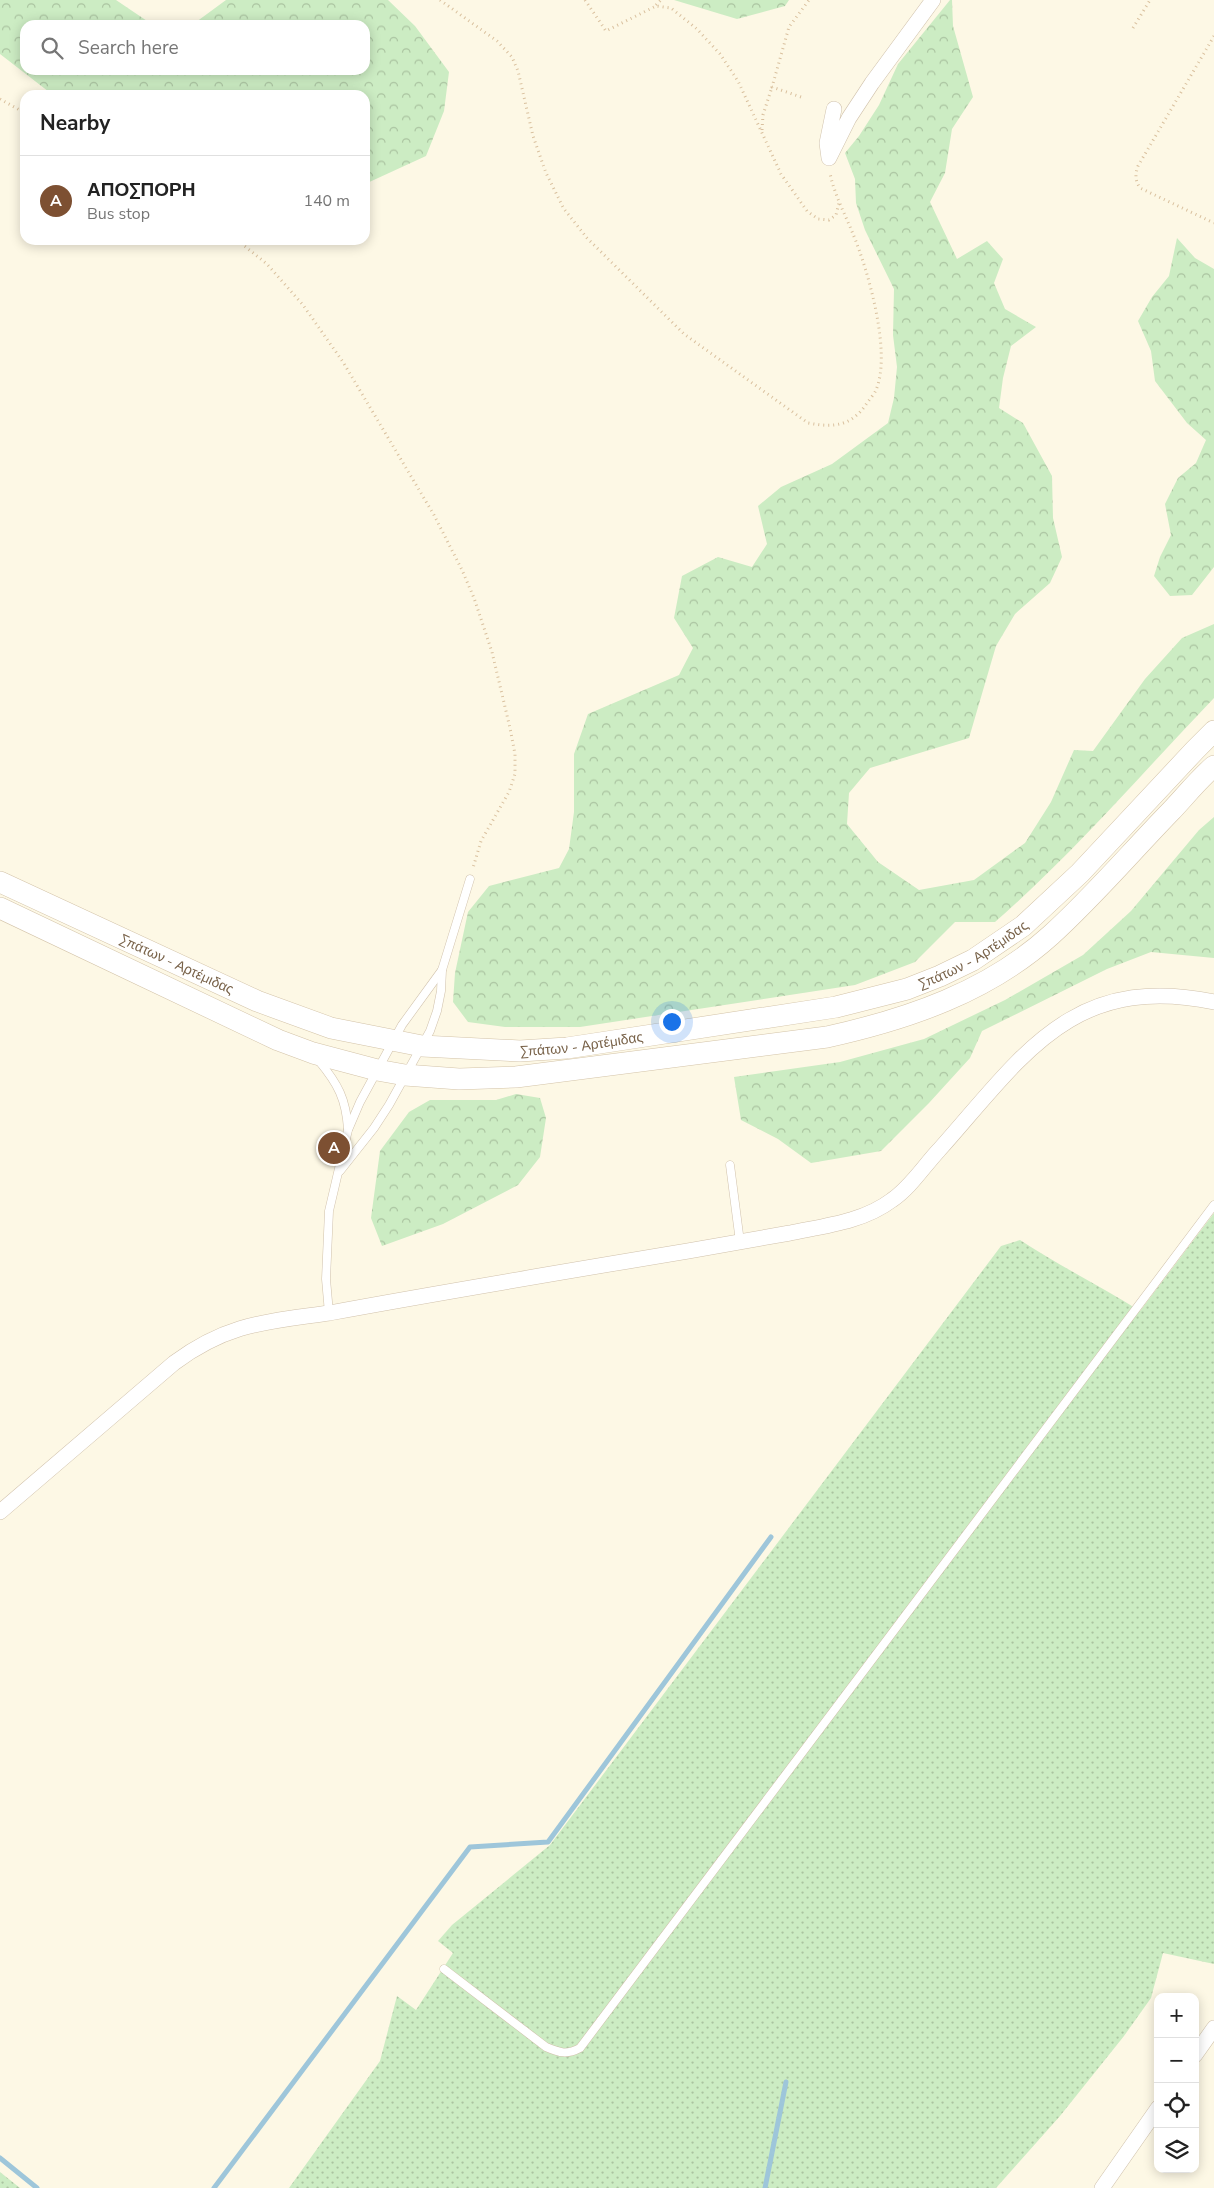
<!DOCTYPE html>
<meta charset="utf-8">
<style>
body{margin:0;font-family:"Nunito Sans",sans-serif;background:#f2f2f2;color:#222}
.controls{position:absolute;right:15px;bottom:15px;display:grid;overflow:hidden;border-radius:10px;box-shadow:0 2px 12px #0003}
.controls button{width:45px;height:45px;display:grid;place-items:center;padding:0;border:0;border-bottom:1px solid #e0e0e0;background:#fff;color:#222;font:25px sans-serif}
.you{position:absolute;left:671px;top:1021px;width:18px;height:18px;margin:-12px;border:4px solid #fff;border-radius:50%;background:#1a73e8;box-shadow:0 0 0 8px #1a73e833}
.badge{display:grid;place-items:center;width:32px;height:32px;border-radius:50%;background:#7d5032;color:#fff;font-size:16px;font-weight:700}
.pin{position:absolute;translate:-50% -50%;border:2px solid #fff;box-shadow:0 1px 5px #0006}
.list{margin:0;padding:0;list-style:none}
h2{display:flex;justify-content:space-between;align-items:center;height:65px;margin:0;padding:0 20px;font-size:21px}
h2 small{font-size:16px;font-weight:400;color:#767676}
.list li{display:grid;grid-template-columns:32px 1fr auto;gap:15px;align-items:center;box-sizing:border-box;height:90px;padding:0 20px;border-top:1px solid #e0e0e0}
.list b{display:block;font-size:19px;white-space:nowrap}
.list p{margin:0;font-size:16px;white-space:nowrap;color:#767676}
.list em{font-size:16px;font-style:normal;color:#767676}
.icon{flex:none;width:28px;height:28px;fill:none;stroke:currentColor;stroke-width:2;stroke-linecap:round;stroke-linejoin:round}
.map{position:relative;flex:none;width:1214px;height:2188px;overflow:hidden}
.search{position:absolute;background:#fff;box-shadow:0 2px 12px #0003;left:20px;top:20px;width:350px;height:55px;display:flex;align-items:center;gap:12px;box-sizing:border-box;padding:0 18px;border-radius:15px;color:#767676;font-size:19px}
.panel{position:absolute;background:#fff;box-shadow:0 2px 12px #0003;left:20px;top:90px;width:350px;height:155px;border-radius:15px}
.map>svg:first-child{display:block}
</style>
<div class="map">
<svg width="1214" height="2188" viewBox="0 0 1214 2188">
<defs>
<pattern id="grass-dots" width="8" height="8" patternUnits="userSpaceOnUse" patternTransform="scale(1.25)"><rect width="8" height="8" fill="#ccecc3"/><path d="M2 2h.1M6 6h.1" fill="none" stroke="#aac3a0" stroke-width="1.8" stroke-linecap="round"/></pattern>
<pattern id="forest-crowns" width="20" height="18" patternUnits="userSpaceOnUse" patternTransform="scale(1.25)"><rect width="20" height="18" fill="#ccecc3"/><path d="M2 6a3 3 0 1 1 6 0M12 15a3 3 0 1 1 6 0" fill="none" stroke="#aac3a0"/></pattern>
</defs>
<rect width="100%" height="100%" fill="#fdf8e5"/>
<g fill="url(#grass-dots)">
<path d="M1214,1213V1964L1163,1953L1151,1998L1124,2036L1060,2116L996,2188H289L380,2061L397,1996L416,2010L453,1953L438,1941L452,1925L550,1845L1001,1246L1020,1240C1058,1265 1100,1286 1140,1311Z"/>
<polygon points="0,2172 20,2188 0,2188"/>
</g>
<g fill="url(#forest-crowns)">
<polygon points="0,0 116,0 153,25 25,25 25,70 365,70 365,25 192,25 226,0 388,0 415,26 449,72 444,111 426,156 365,184 365,95 53,95 0,54"/>
<polygon points="674,0 789,0 785,6 737,19"/>
<path d="M950,0H952L953,26L973,97L952,129L945,173L930,202L957,259L987,241L1003,259L994,283L1005,309L1036,327L1011,346L1003,378L999,408L1023,423L1052,476L1053,518L1062,557L1050,583L1015,614L996,646L969,738L870,768L849,793L847,824L878,862L919,890L974,880L1025,843L1051,802L1074,750L1093,751L1145,679L1182,638L1214,624V698C1141,774 1074,853 995,922H955L915,962L855,985L580,1027H505L468,1022L453,1002L455,973L468,912L489,886L559,868L569,849L574,812V754L588,714L679,675L693,648L674,618L682,576L718,557L752,567L767,544L758,506L781,487L832,464L888,423L894,398L897,367L893,335L894,289L865,230L856,203L855,179L845,153L859,136L879,105L898,64Z"/>
<polygon points="1177,238 1195,258 1214,269 1214,567 1192,595 1170,596 1154,576 1160,557 1171,535 1165,504 1178,478 1196,463 1206,440 1187,423 1155,381 1151,351 1138,321 1152,297 1169,276"/>
<polygon points="1214,817 1214,958 1151,952 1107,969 982,1031 970,1058 929,1103 881,1151 811,1163 778,1139 741,1120 734,1077 840,1062 924,1039 1005,1000 1083,955 1131,911 1199,830"/>
<polygon points="516,1094 540,1098 546,1118 540,1157 518,1185 443,1224 382,1246 371,1218 380,1151 409,1112 430,1100 496,1100"/>
</g>
<g fill="none" stroke-linecap="round" stroke-linejoin="round">
<g stroke="#9ec6da" stroke-width="5">
<polyline points="0,2158 37,2188"/>
<polyline points="214,2188 470,1847 548,1842 771,1537"/>
<polyline points="765,2188 786,2082"/>
</g>
<g stroke="#d0c1ab" stroke-width="9">
<g id="service">
<path d="M319,1061C338,1084 346,1099 348,1129"/>
<polyline points="730,1165 740,1242"/>
<polyline points="340,1171 374,1128 389,1105 430,1031 437,1011 441,991 442,970 470,879"/>
<polyline points="329,1313 326,1279 329,1211 348,1130 360,1102 402,1025 442,970"/>
<path d="M444,1969L546,2047C560,2053 567,2055 580,2048L1214,1205"/>
</g>
</g>
<g stroke="#d0c1ab" stroke-width="16">
<g id="minor">
<polyline points="834,109 827,143 829,158 849,118 872,83 933,0"/>
<path d="M0,1512L174,1363C228,1323 266,1322 329,1313C448,1291 568,1271 688,1251C722,1245 756,1239 790,1233C824,1226 863,1222 892,1200C910,1188 924,1166 939,1150C1022,1057 1072,972 1214,1002"/>
<polyline points="1195,2055 1214,2028"/>
<polyline points="1102,2188 1158,2108"/>
</g>
</g>
<g stroke="#d3c3a8" stroke-width="22">
<g id="secondary">
<path id="s1" d="M0,882L257,1001L331,1028L422,1046L520,1051L567,1048L836,1007L907,989L940,976L973,960L1023,926L1080,873L1195,750L1214,731"/>
<path d="M0,908L278,1040L313,1053L377,1070L405,1075L459,1079L516,1077L827,1037C908,1019 988,992 1051,935C1094,896 1132,851 1172,810C1186,795 1199,779 1214,766"/>
</g>
</g>
<g stroke="#d9c09e" stroke-width="3" stroke-dasharray="1 4" stroke-linecap="butt">
<path d="M440,0L497,41L512,57L518,71L533,136L546,173L564,209L587,238L684,334L808,423C834,428 852,426 867,403C870,399 874,394 876,390C892,353 868,270 853,234C845,214 834,194 830,173"/>
<polyline points="585,0 606,31 656,6 671,8 697,29 720,54 738,81 781,174 807,211 818,219 829,220 836,215 839,203"/>
<polyline points="656,5 661,0"/>
<polyline points="1133,28 1150,0"/>
<path d="M1214,36L1138,166C1135,175 1135,180 1140,188L1214,223"/>
<polyline points="801,97 772,87 789,27 809,0"/>
<polyline points="0,99 25,113"/>
<polyline points="762,130 763,115 772,87"/>
<polyline points="237,240 267,264 303,305 343,362 434,515 462,570 474,598 492,652 510,728 515,754 515,774 509,792 481,841 473,868"/>
</g>
<use href="#service" stroke="#fff" stroke-width="8"/>
<use href="#minor" stroke="#fff" stroke-width="15"/>
<use href="#secondary" stroke="#fff" stroke-width="21"/>
</g>
<g text-anchor="middle" dominant-baseline="central" stroke-width="5" stroke-linejoin="round" paint-order="stroke">
<g font-size="14" fill="#786249" stroke="#fffbec">
<text stroke="none"><textPath href="#s1" startOffset="1020">Σπάτων - Αρτέμιδας</textPath></text>
<text stroke="none"><textPath href="#s1" startOffset="195">Σπάτων - Αρτέμιδας</textPath></text>
<text stroke="none"><textPath href="#s1" startOffset="615">Σπάτων - Αρτέμιδας</textPath></text>
</g>
</g>
</svg>
<div class="controls">
<button>+</button>
<button>−</button>
<button><svg class="icon" aria-label="locate" viewBox="0 0 24 24"><circle cx="12" cy="12" r="6"/><path d="M12 2v4M12 18v4M2 12h4M18 12h4"/></svg></button>
<button><svg class="icon" aria-label="layers" viewBox="0 0 24 24"><path d="M12 4l9 5-9 5-9-5zM3 14l9 5 9-5"/></svg></button>
</div>
<div class="you"></div>
<div class="pin badge" style="left:334px;top:1148px">A</div>
<div class="search"><svg class="icon" aria-label="search" viewBox="0 0 24 24"><circle cx="10" cy="10" r="6"/><path d="M15 15l6 6"/></svg>Search here</div>
<section class="panel">
<h2>Nearby<small></small></h2>
<ul class="list">
<li><span class="badge">A</span><div><b>ΑΠΟΣΠΟΡΗ</b><p>Bus stop</p></div><em>140 m</em></li>
</ul>
</section>
</div>
